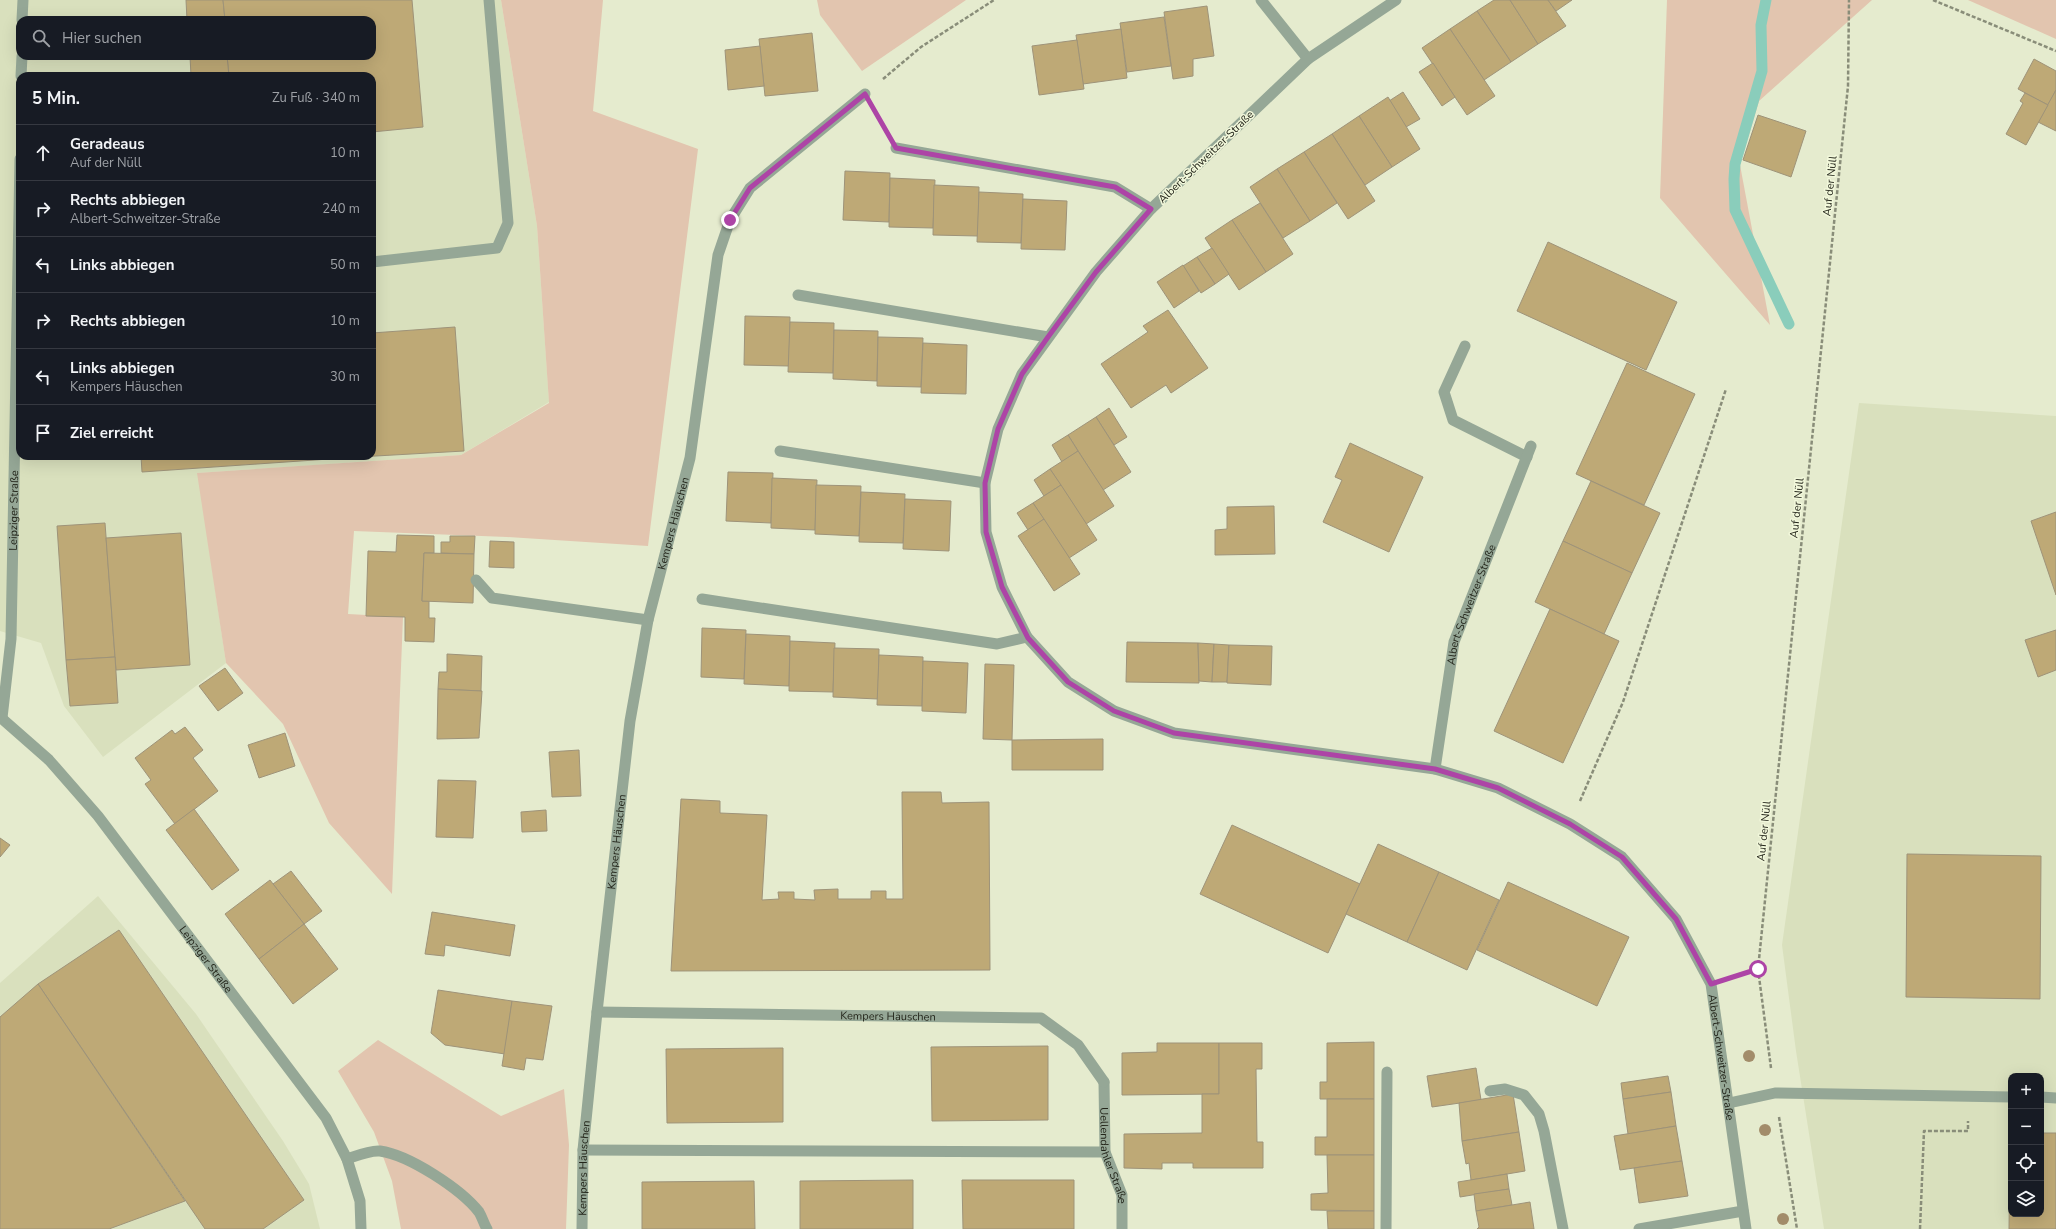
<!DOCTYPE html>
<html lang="de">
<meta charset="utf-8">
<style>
body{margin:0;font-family:"Nunito Sans",sans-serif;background:#20242c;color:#f1f3f6}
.controls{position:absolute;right:12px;bottom:12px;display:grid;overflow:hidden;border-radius:8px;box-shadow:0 4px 16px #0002}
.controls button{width:36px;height:36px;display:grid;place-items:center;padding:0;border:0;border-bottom:1px solid #363941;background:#171b24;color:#f1f3f6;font:20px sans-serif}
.stop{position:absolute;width:12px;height:12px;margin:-9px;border:3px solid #ad44a6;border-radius:50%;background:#fff}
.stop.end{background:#ad44a6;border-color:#fff;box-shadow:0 1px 4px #0008}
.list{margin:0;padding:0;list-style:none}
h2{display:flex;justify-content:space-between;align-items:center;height:52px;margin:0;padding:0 16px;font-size:17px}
h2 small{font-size:13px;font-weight:400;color:#9ea1a6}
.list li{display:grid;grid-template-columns:26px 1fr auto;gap:12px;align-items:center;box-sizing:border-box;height:56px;padding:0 16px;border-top:1px solid #363941}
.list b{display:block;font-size:15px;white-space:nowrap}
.list p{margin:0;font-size:13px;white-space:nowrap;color:#9ea1a6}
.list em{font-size:13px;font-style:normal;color:#9ea1a6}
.icon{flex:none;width:22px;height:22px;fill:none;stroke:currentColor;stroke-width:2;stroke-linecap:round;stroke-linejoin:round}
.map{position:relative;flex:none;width:2056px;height:1229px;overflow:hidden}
.search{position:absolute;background:#171b24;box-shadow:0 4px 16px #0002;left:16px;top:16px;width:360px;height:44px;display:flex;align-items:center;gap:10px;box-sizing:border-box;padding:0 14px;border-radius:12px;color:#9ea1a6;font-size:15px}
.panel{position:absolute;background:#171b24;box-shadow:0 4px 16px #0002;left:16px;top:72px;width:360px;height:388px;border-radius:12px}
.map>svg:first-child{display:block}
</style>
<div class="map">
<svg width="2056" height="1229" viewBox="0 0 2056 1229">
<rect width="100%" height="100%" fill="#e5ebce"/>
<g fill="#d9e0bd" fill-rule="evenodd">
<path d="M0,0H501L537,226L549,402L461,455L198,473L226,663L103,757L64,706L41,643L0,631ZM20,20H372V56H20ZM20,76H372V456H20Z"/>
<path d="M1859,403L2056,416V1229H1824L1796,1051L1782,945ZM2011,1076H2041V1214H2011Z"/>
<polygon points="98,896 196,1014 283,1141 309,1184 320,1229 0,1229 0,983"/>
</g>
<g fill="#e2c5af">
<polygon points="501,0 603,0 593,111 698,149 648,546 507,537 354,531 348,614 403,617 392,894 329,823 283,724 226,663 197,473 461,455 549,403 537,226"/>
<polygon points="817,0 966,0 862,71 820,15"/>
<polygon points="1667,0 1872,0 1759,101 1740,165 1770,325 1660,198"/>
<polygon points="1968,0 2056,0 2056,39"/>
<polygon points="378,1040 501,1116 564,1089 569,1145 566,1229 401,1229 392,1181 374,1132 338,1071"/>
</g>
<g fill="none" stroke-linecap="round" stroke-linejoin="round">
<polyline stroke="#8acdbb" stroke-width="11" points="1766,0 1761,25 1762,71 1735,164 1734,179 1735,210 1789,324"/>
</g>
<g fill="#bea976" stroke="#9e9379">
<polygon points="186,0 223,0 225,20 187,20"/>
<polygon points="223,0 412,0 423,127 372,132 372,76 229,76 227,56 372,56 372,20 225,20"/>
<polygon points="1494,0 1510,0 1538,44 1511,62 1477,11"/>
<polygon points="1510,0 1548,0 1566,26 1538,44"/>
<polygon points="1548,0 1572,0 1556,11"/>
<polygon points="1207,6 1214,56 1193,59 1193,76 1173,79 1164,12"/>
<polygon points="1477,11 1511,62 1484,80 1450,29"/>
<polygon points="1164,17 1171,66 1127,72 1120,23"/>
<polygon points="1121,29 1127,78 1083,84 1076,35"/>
<polygon points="1450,29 1495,96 1467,115 1422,48"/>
<polygon points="812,33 818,91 765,96 759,39"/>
<polygon points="1077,40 1084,89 1039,95 1032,46"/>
<polygon points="760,46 764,86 728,90 725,50"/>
<polygon points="190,56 227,56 229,76 191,76"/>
<polygon points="2034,59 2056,71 2056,90 2048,105 2018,89"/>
<polygon points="1433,63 1455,97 1442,106 1419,72"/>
<polygon points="2056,90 2056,131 2038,122"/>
<polygon points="1403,92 1420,119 1406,127 1389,101"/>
<polygon points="2025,93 2048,105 2026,145 2006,134 2023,103 2020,101"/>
<polygon points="1388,97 1420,149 1392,167 1359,116"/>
<polygon points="1758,115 1806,131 1791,177 1743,160"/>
<polygon points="1359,116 1392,167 1365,185 1332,134"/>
<polygon points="1332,134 1375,201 1348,219 1304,152"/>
<polygon points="1304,152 1337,203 1310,221 1277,169"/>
<polygon points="1277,169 1310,221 1283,238 1250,187"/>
<polygon points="845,171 890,173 889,222 843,220"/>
<polygon points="890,178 935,180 933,228 889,227"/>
<polygon points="934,185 979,187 978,236 933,235"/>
<polygon points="979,192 1023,194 1021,243 977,242"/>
<polygon points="1023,199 1067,201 1065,250 1021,249"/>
<polygon points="1260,203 1293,254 1266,272 1232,220"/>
<polygon points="1232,220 1266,272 1239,290 1205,238"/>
<polygon points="1548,242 1677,302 1646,370 1517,311"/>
<polygon points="1212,248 1229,274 1215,284 1197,257"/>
<polygon points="1197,257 1215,284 1201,293 1183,266"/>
<polygon points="1183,265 1199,291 1174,308 1157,282"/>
<polygon points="1168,310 1208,368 1171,393 1166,385 1131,408 1101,364 1148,332 1143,326"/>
<polygon points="745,316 790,317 789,366 744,365"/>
<polygon points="790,322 834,323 833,373 788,372"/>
<polygon points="455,327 464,451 358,457 358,456 372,456 372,333"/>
<polygon points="834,330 878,331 877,381 833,379"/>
<polygon points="878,337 923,338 921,387 877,386"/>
<polygon points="923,343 967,345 966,394 921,393"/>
<polygon points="1627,363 1695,394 1644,505 1576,474"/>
<polygon points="1109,408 1127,437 1114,445 1096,417"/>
<polygon points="1096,417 1131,472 1103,490 1068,435"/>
<polygon points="1068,435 1078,451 1062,462 1052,445"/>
<polygon points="1350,443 1423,477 1389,552 1323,522 1342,480 1335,477"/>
<polygon points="1078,451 1114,506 1086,524 1050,469"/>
<polygon points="141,456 358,456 358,457 142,472"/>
<polygon points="1050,469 1061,485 1044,496 1034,480"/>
<polygon points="728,472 773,473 771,523 726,521"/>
<polygon points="772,478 817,480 815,530 771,528"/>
<polygon points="1591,481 1660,513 1632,573 1563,541"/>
<polygon points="816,485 861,486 859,536 815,534"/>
<polygon points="1061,485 1097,540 1069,558 1033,503"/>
<polygon points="861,492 905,494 903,543 859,542"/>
<polygon points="905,499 951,501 949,551 903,549"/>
<polygon points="1033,503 1044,519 1028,530 1017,513"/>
<polygon points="1274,506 1275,554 1215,555 1215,530 1227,529 1227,507"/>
<polygon points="2056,512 2056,595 2031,521"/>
<polygon points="1044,519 1080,574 1054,591 1018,536"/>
<polygon points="105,523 115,657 66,660 57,526"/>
<polygon points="181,533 190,665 116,670 106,538"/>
<polygon points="397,535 434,536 434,553 424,553 422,601 429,601 429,618 435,618 434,642 405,641 405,617 366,616 368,551 396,552"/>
<polygon points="450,536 475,536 474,554 441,553 441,542 450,542"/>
<polygon points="490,541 514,542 514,568 489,567"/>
<polygon points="1563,541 1632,573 1604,634 1535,602"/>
<polygon points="424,553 474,554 473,603 422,601"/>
<polygon points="1550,609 1619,641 1563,763 1494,731"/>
<polygon points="702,628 746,630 744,679 701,677"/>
<polygon points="2056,630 2056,670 2038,677 2025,640"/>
<polygon points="746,634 790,636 789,686 744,684"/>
<polygon points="790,641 835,643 833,692 789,691"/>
<polygon points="1127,642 1198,643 1199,683 1126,682"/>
<polygon points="1198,643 1214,644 1212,682 1199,681"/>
<polygon points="1214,644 1229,645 1227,682 1212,682"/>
<polygon points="1229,645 1272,646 1271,685 1227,683"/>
<polygon points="834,648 879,649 878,699 833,697"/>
<polygon points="447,654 482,656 481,691 438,689 439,672 447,672"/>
<polygon points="879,655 923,657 922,706 877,705"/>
<polygon points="115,657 118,703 70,706 66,660"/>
<polygon points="923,661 968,663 966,713 922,711"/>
<polygon points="985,664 1014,665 1012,740 983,739"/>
<polygon points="225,668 243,693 218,711 199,686"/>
<polygon points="438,689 482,691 479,738 437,739"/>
<polygon points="185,727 203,750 193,758 218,791 175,824 145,784 151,780 135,758 172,730 175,734"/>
<polygon points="285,733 295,766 259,778 248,745"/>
<polygon points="1103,739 1103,770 1012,770 1012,740"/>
<polygon points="579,750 581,796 552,797 549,752"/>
<polygon points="438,780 476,781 473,838 436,837"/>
<polygon points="902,792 941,792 942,803 989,802 990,970 671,971 681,799 720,801 720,813 767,815 762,900 779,899 778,892 794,892 794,899 815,900 814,890 838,889 838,899 871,899 871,891 886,891 886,899 903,899"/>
<polygon points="194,809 239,870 212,890 166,830"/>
<polygon points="546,810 547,831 522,832 521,812"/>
<polygon points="1232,825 1360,884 1328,953 1200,894"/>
<polygon points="0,838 10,845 0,857"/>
<polygon points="1378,844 1439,872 1407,942 1346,914"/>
<polygon points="1907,854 2041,856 2040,999 1906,997"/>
<polygon points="291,871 322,911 304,924 273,884"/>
<polygon points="1439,872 1499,900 1467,970 1407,942"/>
<polygon points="270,880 304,924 259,959 225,914"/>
<polygon points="1508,882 1629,937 1597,1006 1477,950"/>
<polygon points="432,912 515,925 510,956 445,945 444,956 425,954"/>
<polygon points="304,924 338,969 293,1004 259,959"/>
<polygon points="119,930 304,1200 263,1229 205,1229 38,984"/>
<polygon points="38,984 185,1201 109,1229 0,1229 0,1017"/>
<polygon points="438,990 512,1001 505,1054 445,1045 431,1033"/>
<polygon points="512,1001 552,1006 543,1060 526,1058 524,1070 502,1066"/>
<polygon points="1374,1042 1374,1099 1320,1099 1320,1082 1327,1082 1327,1043"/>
<polygon points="1157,1043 1219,1043 1219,1094 1122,1095 1122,1053 1157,1052"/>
<polygon points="1219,1043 1262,1043 1262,1069 1256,1069 1257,1142 1263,1142 1263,1168 1193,1168 1193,1163 1162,1163 1162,1169 1124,1168 1124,1134 1202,1133 1202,1094 1219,1094"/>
<polygon points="1048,1046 1048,1120 932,1121 931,1047"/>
<polygon points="783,1048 783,1122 667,1123 666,1049"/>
<polygon points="1476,1068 1481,1100 1432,1107 1427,1076"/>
<polygon points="1668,1076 1671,1092 1623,1099 1621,1083"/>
<polygon points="1671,1092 1676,1126 1628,1134 1623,1099"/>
<polygon points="1513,1094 1519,1132 1462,1141 1459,1103"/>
<polygon points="1327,1099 1374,1099 1374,1155 1315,1155 1315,1137 1327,1137"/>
<polygon points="1676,1126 1682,1161 1620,1170 1614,1136"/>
<polygon points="1519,1132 1525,1171 1471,1180 1469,1163 1466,1164 1462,1141"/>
<polygon points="2010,1132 2011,1214 2041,1214 2041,1133 2056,1133 2056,1229 2009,1229"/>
<polygon points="1327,1155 1374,1155 1374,1211 1311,1210 1311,1194 1328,1193"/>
<polygon points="1682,1161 1688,1196 1639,1203 1634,1168"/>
<polygon points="1507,1174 1509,1189 1460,1197 1458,1182"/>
<polygon points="913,1180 913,1229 800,1229 800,1181"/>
<polygon points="962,1180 1074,1180 1074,1229 963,1229"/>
<polygon points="754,1181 755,1229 642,1229 642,1182"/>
<polygon points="1509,1189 1512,1205 1476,1211 1474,1194"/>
<polygon points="1530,1202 1534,1229 1477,1229 1479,1227 1476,1211"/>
<polygon points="1327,1211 1374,1211 1374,1229 1328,1229"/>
</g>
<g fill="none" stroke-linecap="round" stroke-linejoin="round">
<g stroke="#898d79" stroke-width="2.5" stroke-dasharray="4 2" stroke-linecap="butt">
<polyline points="1933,0 2056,51"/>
<polyline points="883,79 921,47 994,0"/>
<polyline points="877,115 884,126"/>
<polyline points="1580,801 1623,702 1726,389"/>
<polyline points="1758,969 1771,1068"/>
<polyline points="1734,976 1758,969 1848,86 1849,0"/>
<polyline points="1779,1117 1797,1229"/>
<polyline points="1920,1229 1924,1131 1968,1131 1968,1121"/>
</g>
<g stroke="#95a796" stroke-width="11">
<polyline points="22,20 23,0"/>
<polyline points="21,76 22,56"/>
<polyline points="896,148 1115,187 1151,209"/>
<polyline points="372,262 497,248 508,223 489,0"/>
<polyline points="798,295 1048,337"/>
<polyline points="1465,346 1444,392 1453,420 1527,457"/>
<polyline points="780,451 985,483"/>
<polyline points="476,580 492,598 648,620"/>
<polyline points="702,599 997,644 1027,637"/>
<path id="s1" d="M2,718L11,639L20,159"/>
<path id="s2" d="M1104,1082L1105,1152L1122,1195V1229"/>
<polyline points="1490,1091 1505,1089 1524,1095 1539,1114 1544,1131 1563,1229"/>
<polyline points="2041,1097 2056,1098"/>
<polyline points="1729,1103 1775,1093 2011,1097"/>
<polyline points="583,1150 1105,1152"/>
<polyline points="1386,1229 1387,1072"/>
<polyline points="1639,1229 1743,1211"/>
</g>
<g stroke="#95a796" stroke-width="11">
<polyline points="1261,0 1308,59"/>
<path id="s3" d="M1396,0L1308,59L1151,209L1096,272L1022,374L998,429L985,483L986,532L1002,587L1027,637L1068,682L1114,711L1174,733L1435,769L1498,788L1570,824L1622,857L1676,919L1711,984L1746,1229"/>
<path id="s4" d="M0,717L49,760L98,816L326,1118L347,1159L360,1201L361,1229"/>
<path id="s5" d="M1435,769L1454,642L1531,446"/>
<path id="s6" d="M597,1012L1041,1018L1078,1045L1104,1082"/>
<path d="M347,1159C356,1156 370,1150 380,1151C409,1155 461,1189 479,1212C482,1217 484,1224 487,1229"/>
<path id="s7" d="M582,1229L583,1150L597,1012L630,721L648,620L690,458L718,255L730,220L750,188L865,94"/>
</g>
</g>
<g fill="#a28c6a">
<circle cx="1749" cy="1056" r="6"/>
<circle cx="1765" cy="1130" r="6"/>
<circle cx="1783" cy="1219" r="6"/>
</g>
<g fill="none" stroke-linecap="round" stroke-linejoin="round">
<polyline stroke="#ad44a6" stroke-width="5" points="730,220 750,188 865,94 896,148 1115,187 1151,209 1096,272 1048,337 1022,374 998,429 985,483 986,532 1002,587 1028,638 1068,682 1114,711 1174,733 1435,769 1498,788 1570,824 1622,857 1676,919 1711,984 1758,969"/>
</g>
<g text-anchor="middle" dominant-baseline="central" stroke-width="3" stroke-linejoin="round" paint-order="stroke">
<g font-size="11" fill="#23251a" stroke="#f2f8db">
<text transform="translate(1206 157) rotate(-44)">Albert-Schweitzer-Straße</text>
<text transform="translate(1830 186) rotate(-84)">Auf der Nüll</text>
<text transform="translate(1797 508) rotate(-84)">Auf der Nüll</text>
<text stroke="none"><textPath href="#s1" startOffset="208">Leipziger Straße</textPath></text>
<text stroke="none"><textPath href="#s7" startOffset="713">Kempers Häuschen</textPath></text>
<text stroke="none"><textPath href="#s5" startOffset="169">Albert-Schweitzer-Straße</textPath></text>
<text transform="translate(1764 831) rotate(-84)">Auf der Nüll</text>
<text stroke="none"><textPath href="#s7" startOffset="389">Kempers Häuschen</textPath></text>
<text stroke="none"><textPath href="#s4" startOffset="319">Leipziger Straße</textPath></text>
<text stroke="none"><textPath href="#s6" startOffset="291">Kempers Häuschen</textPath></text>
<text stroke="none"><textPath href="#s3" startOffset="1691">Albert-Schweitzer-Straße</textPath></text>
<text stroke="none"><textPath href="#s2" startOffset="75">Uellendahler Straße</textPath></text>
<text stroke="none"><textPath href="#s7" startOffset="61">Kempers Häuschen</textPath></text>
</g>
</g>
</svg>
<div class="controls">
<button>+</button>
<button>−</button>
<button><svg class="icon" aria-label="locate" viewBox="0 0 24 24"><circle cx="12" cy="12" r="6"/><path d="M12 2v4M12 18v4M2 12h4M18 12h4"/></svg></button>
<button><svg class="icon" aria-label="layers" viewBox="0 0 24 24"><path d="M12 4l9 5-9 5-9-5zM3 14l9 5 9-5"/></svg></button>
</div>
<div class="stop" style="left:1758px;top:969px"></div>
<div class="stop end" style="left:730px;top:220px"></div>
<div class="search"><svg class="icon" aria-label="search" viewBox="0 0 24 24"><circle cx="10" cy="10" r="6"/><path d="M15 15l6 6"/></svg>Hier suchen</div>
<section class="panel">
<h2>5 Min.<small>Zu Fuß · 340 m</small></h2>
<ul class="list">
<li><svg class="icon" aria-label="ahead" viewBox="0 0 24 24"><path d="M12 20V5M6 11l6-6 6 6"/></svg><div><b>Geradeaus</b><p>Auf der Nüll</p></div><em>10 m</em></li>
<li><svg class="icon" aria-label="right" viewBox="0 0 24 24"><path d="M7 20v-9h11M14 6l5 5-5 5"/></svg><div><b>Rechts abbiegen</b><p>Albert-Schweitzer-Straße</p></div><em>240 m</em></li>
<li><svg class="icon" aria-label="left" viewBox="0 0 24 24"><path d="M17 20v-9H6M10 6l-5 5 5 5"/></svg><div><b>Links abbiegen</b></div><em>50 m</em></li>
<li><svg class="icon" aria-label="right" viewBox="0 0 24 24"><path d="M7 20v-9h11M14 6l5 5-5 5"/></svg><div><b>Rechts abbiegen</b></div><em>10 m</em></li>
<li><svg class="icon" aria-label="left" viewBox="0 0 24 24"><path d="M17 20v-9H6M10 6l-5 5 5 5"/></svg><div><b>Links abbiegen</b><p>Kempers Häuschen</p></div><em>30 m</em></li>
<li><svg class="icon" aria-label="arrive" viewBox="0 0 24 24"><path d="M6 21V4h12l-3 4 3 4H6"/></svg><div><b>Ziel erreicht</b></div></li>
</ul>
</section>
</div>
